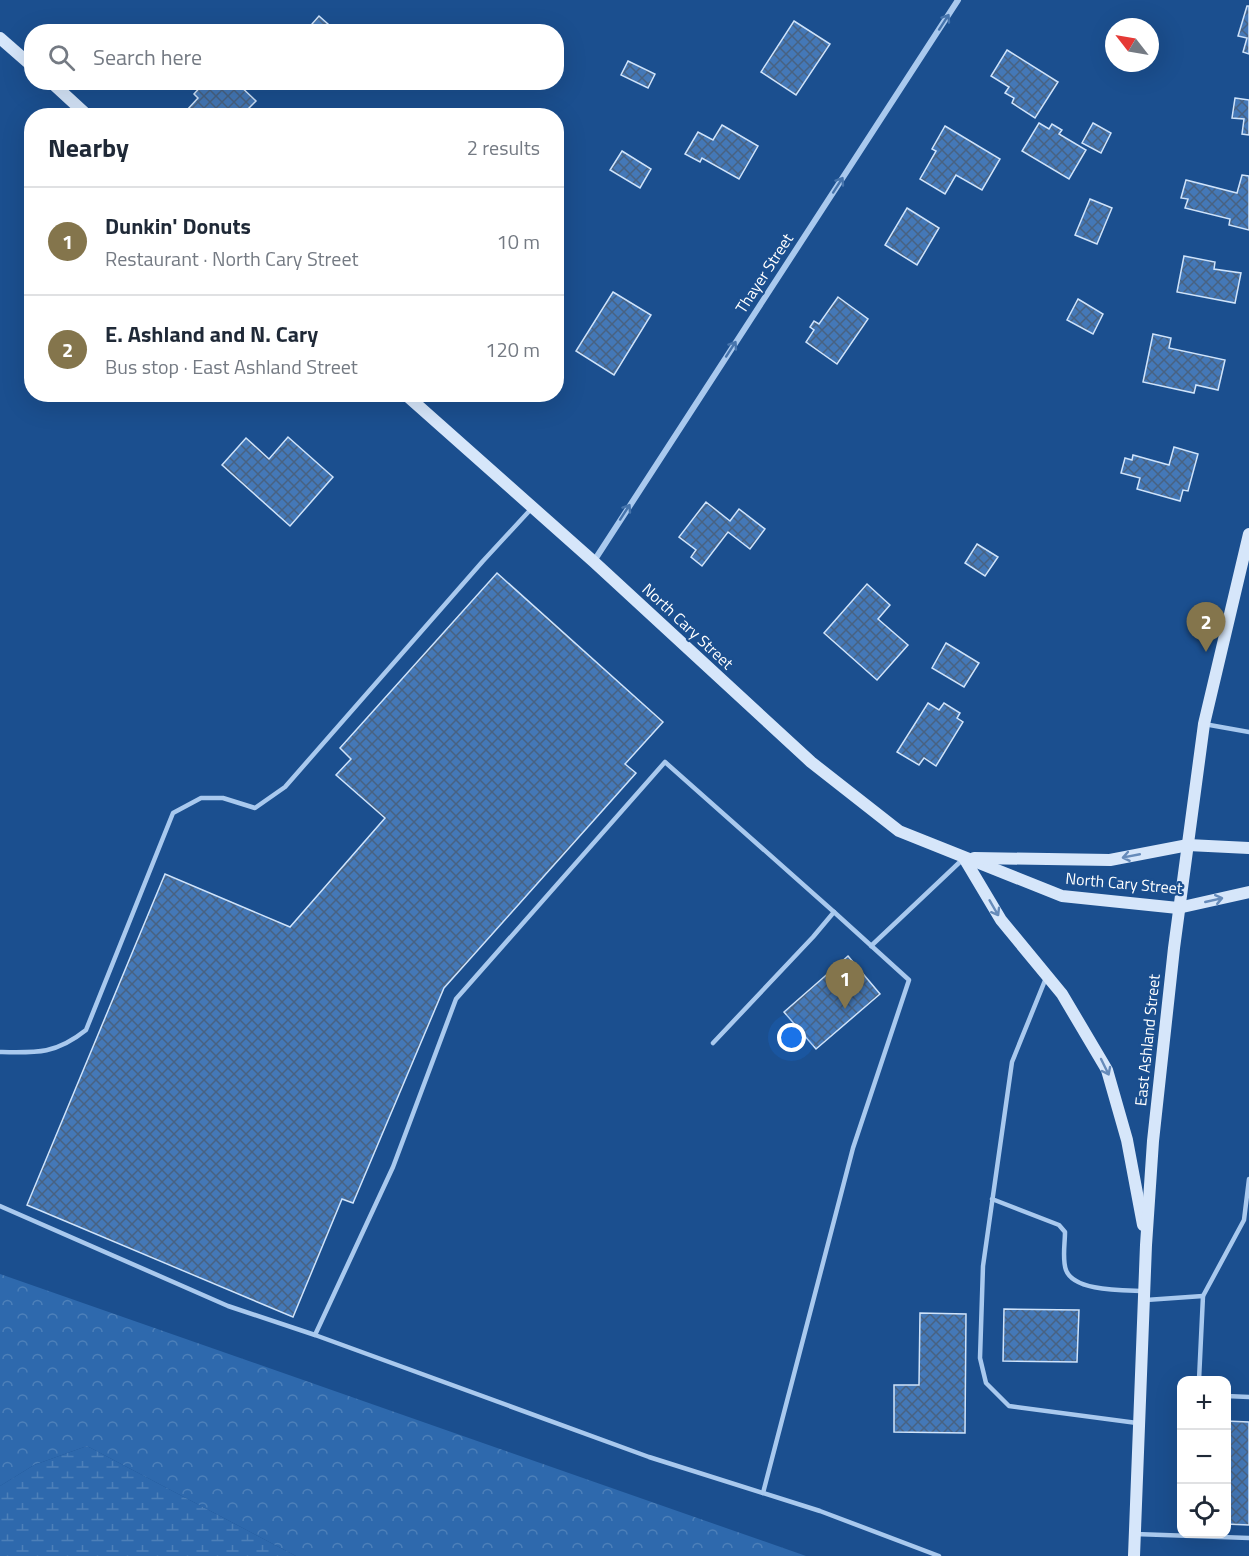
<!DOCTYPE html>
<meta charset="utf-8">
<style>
body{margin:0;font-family:"Titillium Web",sans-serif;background:#f2f2f3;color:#1f2937}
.controls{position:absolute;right:18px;bottom:18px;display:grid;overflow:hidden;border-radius:12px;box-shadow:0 6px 24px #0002}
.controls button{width:54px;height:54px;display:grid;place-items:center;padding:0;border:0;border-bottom:2px solid #e0e1e3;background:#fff;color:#1f2937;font:30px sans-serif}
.compass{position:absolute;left:1105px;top:18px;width:54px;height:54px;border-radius:50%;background:#fff;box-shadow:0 6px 24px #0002;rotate:301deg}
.you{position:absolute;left:792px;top:1038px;width:21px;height:21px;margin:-15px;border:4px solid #fff;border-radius:50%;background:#1a73e8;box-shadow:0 0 0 9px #1a73e833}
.badge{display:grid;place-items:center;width:39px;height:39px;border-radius:50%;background:#84754c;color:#fff;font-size:20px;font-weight:700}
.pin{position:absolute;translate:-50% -50px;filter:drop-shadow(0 2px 3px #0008)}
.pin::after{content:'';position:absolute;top:32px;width:21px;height:18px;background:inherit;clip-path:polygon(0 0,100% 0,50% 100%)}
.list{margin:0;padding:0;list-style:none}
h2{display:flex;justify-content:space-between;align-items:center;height:78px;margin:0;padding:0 24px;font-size:26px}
h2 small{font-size:20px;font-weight:400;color:#747a83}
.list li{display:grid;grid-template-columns:39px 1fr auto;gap:18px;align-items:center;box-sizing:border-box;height:108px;padding:0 24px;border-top:2px solid #e0e1e3}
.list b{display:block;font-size:22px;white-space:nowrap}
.list p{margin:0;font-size:20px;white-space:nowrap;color:#747a83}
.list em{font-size:20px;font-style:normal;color:#747a83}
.icon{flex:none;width:33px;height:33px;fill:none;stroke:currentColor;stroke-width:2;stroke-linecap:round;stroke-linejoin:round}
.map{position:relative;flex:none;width:1249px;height:1556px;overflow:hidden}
.search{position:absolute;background:#fff;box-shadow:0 6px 24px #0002;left:24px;top:24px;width:540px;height:66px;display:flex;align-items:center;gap:15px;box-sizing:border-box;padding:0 21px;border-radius:24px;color:#747a83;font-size:22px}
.panel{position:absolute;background:#fff;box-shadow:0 6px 24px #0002;left:24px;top:108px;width:540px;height:294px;border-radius:24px}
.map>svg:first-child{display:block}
</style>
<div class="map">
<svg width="1249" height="1556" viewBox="0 0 1249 1556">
<defs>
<pattern id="forest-crowns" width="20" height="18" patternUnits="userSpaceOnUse" patternTransform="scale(1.5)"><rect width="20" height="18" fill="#2e69ad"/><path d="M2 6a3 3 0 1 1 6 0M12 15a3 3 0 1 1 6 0" fill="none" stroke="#4d80b9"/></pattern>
<pattern id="wetland-marsh" width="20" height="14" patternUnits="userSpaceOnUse" patternTransform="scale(1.5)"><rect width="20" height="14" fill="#2e69ad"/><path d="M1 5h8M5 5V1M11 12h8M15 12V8" fill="none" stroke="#4d80b9"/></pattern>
<pattern id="building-cross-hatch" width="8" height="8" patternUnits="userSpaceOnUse" patternTransform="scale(1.5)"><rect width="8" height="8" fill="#4478b7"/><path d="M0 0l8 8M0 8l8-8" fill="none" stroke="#486282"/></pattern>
</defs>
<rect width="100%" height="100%" fill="#1b4f8f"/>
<polygon fill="url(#forest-crowns)" points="0,1274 806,1556 296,1556 87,1446 34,1465 0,1486"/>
<polygon fill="url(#wetland-marsh)" points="87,1446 296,1556 0,1556 0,1486 34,1465"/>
<g fill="url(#building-cross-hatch)" stroke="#cfe3fa" stroke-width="1.5">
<polygon points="1247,6 1249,6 1249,54 1243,52 1247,38 1238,36"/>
<polygon points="319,16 337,32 305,32"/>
<polygon points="794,21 830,44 796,95 761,72"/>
<polygon points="1007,50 1058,82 1035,118 1012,103 1014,98 1005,93 1009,87 991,76"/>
<polygon points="628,61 655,74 648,88 621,75"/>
<polygon points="205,82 236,82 256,101 241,116 234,111 231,116 189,116 191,114 187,110 198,98 194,94"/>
<polygon points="1235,98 1249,100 1249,135 1242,134 1244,119 1232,118"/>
<polygon points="1039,123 1049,129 1052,124 1062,130 1059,134 1086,150 1069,179 1022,151"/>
<polygon points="1093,123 1111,133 1101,153 1082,143"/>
<polygon points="722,125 758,146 739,179 702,158 700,162 685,154 698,132 713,140"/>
<polygon points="945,126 1000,159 982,190 956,175 945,194 920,179 936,151 932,149"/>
<polygon points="622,151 651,169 640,188 610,170"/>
<polygon points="1242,175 1249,176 1249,230 1229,225 1230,219 1185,208 1188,199 1181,198 1186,180 1237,193"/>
<polygon points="1090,199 1112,208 1097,244 1075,235"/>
<polygon points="907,208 939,228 917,265 885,245"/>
<polygon points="1184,256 1215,262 1214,269 1241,273 1235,303 1177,292"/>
<polygon points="613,292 651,315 614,375 576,351"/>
<polygon points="838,297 868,319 837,364 806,342 814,330 810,327 814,321 819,324"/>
<polygon points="1078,299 1103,314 1093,334 1067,320"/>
<polygon points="1153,334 1171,338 1169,348 1225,360 1218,390 1196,385 1194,393 1143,382"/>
<polygon points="288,437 333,477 290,526 222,465 246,438 269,459"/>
<polygon points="1174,447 1198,454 1188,491 1183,490 1180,501 1137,489 1140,478 1121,473 1125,458 1132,460 1133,455 1169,465"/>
<polygon points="706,502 730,521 739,509 765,529 750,549 728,532 702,566 691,557 696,550 679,537"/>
<polygon points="977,544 998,557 985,576 965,563"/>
<polygon points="497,573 663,722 625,764 636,773 444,988 353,1203 342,1199 293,1317 27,1205 165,874 290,927 385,818 336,775 351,759 340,748"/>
<polygon points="867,584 890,605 878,619 908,645 877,680 824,633"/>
<polygon points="946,643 979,663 964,687 932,668"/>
<polygon points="928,703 939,710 944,703 960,713 957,718 963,722 936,766 924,758 919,765 897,752"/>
<polygon points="848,956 880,994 816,1049 784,1012"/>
<polygon points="1004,1309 1079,1310 1077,1362 1003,1361"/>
<polygon points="920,1313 966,1314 965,1433 894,1432 894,1385 919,1385"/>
<polygon points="1226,1421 1249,1422 1249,1525 1226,1524"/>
</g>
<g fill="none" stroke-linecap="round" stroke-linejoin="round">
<g stroke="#a9c9ee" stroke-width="4.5">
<polyline points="1204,724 1249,732"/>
<polyline points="871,946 962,860"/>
<polyline points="1046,978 1012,1062 983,1266 980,1358 986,1383 1009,1406 1137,1423"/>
<path d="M0,1052C37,1053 56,1054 86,1030L173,813L201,798H223L255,808L285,787L483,561L532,508"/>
<path d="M992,1199L1059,1225L1065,1232C1065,1244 1062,1259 1066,1270C1074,1292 1125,1290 1144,1291"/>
<polyline points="0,1206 228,1306 315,1335 649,1457 820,1511 939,1556"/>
<polyline points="1203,1296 1244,1220 1249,1179"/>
<polyline points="1146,1300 1203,1296 1199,1380"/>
<polyline points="315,1335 393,1167 456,999 665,762 834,912 813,937 713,1043"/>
<polyline points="1226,1396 1249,1397"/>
<polyline points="763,1493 853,1148 909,980 834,912"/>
<polyline points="1135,1534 1249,1538"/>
</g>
<polyline stroke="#a9c9ee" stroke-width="6" points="594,561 958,0"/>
<g stroke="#d6e6fa" stroke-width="12">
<polyline points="0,38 32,66"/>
<polyline points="51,82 88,116"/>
<polyline points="405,394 593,561 811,762 899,831 1062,896 1178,908 1249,892"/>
<polyline points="964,858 1001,920 1062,994 1107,1070 1127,1140 1143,1225"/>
<polyline points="974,858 1110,860 1188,845 1249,848"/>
<polyline points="1134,1556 1146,1245 1153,1141 1174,948 1204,724 1249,534"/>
</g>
</g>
<defs><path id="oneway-shaft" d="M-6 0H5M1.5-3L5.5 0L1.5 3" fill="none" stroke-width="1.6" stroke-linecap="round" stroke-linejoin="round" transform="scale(1.5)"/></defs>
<g stroke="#4674ac">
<use href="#oneway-shaft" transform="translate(944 22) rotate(-57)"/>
<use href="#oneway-shaft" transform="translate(838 185) rotate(-57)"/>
<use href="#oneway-shaft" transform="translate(731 349) rotate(-57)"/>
<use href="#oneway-shaft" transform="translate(625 512) rotate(-57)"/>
</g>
<g stroke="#668bba">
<use href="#oneway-shaft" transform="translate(1131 856) rotate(169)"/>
<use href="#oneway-shaft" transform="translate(1214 900) rotate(-13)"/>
<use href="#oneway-shaft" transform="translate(994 908) rotate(60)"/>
<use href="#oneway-shaft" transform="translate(1105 1067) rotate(64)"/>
</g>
<g text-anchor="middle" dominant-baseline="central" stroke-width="4.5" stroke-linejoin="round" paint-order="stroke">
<g font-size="16" fill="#fff" stroke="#1b4f8f">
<text transform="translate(764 273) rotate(-57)">Thayer Street</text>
<text transform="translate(688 626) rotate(43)">North Cary Street</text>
<text transform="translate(1124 883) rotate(5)">North Cary Street</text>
<text transform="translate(1147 1040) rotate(-84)">East Ashland Street</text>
</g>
</g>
</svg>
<div class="controls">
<button>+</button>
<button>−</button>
<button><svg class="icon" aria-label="locate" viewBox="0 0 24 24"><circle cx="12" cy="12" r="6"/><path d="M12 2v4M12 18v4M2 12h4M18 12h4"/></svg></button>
</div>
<svg class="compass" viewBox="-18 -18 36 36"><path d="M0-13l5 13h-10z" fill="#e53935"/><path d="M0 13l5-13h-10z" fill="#747a83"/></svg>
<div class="you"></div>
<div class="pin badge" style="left:845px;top:1009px">1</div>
<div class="pin badge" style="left:1206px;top:652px">2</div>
<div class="search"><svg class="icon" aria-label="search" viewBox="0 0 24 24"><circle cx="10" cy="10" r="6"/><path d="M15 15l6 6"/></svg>Search here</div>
<section class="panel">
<h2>Nearby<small>2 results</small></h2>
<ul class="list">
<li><span class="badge">1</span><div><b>Dunkin' Donuts</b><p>Restaurant · North Cary Street</p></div><em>10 m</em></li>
<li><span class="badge">2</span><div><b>E. Ashland and N. Cary</b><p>Bus stop · East Ashland Street</p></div><em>120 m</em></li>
</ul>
</section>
</div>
